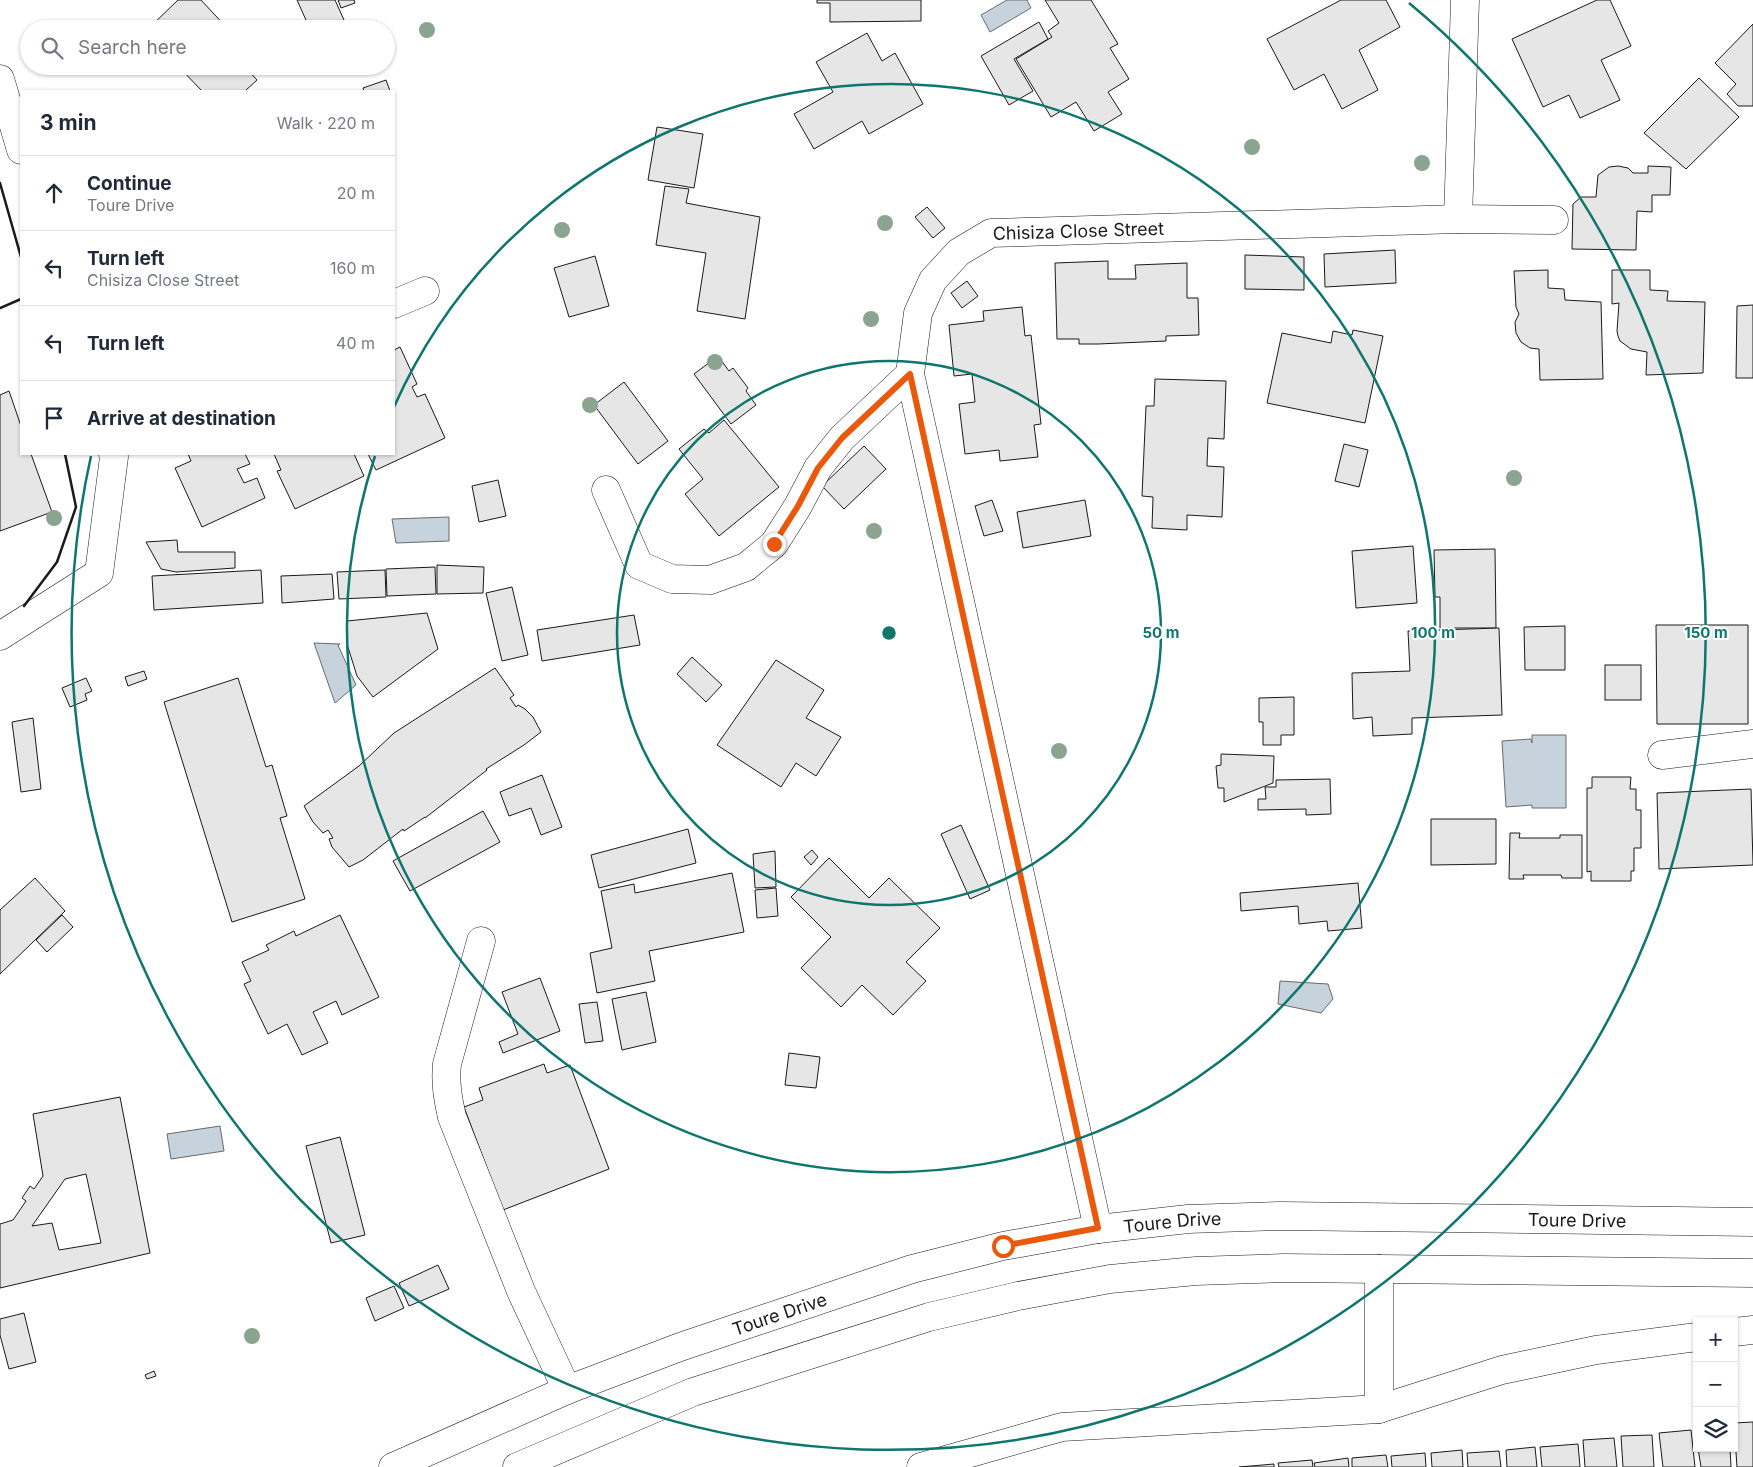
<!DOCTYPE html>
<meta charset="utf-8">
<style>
body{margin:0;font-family:Inter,sans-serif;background:#f6f6f7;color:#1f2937}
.controls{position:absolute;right:15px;bottom:15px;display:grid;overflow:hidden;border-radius:0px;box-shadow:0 1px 4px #0004}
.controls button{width:45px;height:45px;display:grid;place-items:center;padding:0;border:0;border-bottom:1px solid #e0e1e3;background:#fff;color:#1f2937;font:25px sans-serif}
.stop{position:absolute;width:15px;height:15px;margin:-11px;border:4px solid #ea580c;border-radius:50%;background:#fff}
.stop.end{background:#ea580c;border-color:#fff;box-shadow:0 1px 5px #0008}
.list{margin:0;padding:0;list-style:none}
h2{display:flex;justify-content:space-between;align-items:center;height:65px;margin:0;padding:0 20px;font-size:21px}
h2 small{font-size:16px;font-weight:400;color:#747a83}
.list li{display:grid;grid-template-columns:32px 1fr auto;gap:15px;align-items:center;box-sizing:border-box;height:75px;padding:0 20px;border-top:1px solid #e0e1e3}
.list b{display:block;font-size:19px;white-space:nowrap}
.list p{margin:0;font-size:16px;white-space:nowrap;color:#747a83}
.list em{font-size:16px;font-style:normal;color:#747a83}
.icon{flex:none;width:28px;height:28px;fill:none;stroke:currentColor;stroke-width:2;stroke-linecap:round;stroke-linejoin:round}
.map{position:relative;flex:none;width:1753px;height:1467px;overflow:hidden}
.search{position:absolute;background:#fff;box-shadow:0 1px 4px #0004;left:20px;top:20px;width:375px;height:55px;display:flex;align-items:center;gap:12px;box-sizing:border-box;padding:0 18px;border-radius:28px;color:#747a83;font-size:19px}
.panel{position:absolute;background:#fff;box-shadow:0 1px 4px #0004;left:20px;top:90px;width:375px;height:365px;border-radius:0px}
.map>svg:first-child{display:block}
</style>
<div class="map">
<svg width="1753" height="1467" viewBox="0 0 1753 1467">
<rect width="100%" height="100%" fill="#fff"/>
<g fill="#c6d2dc" stroke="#6a6a6a">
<polygon points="1007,0 1027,0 1031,8 990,32 981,15"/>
<polygon points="449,517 449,541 396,543 392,519"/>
<polygon points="314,643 340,644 338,645 356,685 335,703"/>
<polygon points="1532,735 1566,735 1566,808 1532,808 1532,805 1506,807 1502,741 1531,739 1532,743"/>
<polygon points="1280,981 1328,984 1333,999 1321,1013 1278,1004"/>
<polygon points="220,1126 224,1151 171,1159 167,1134"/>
</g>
<g fill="#e6e6e6" stroke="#1a1a1a" fill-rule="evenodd">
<polygon points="178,0 201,0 228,29 148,29"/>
<polygon points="297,0 335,0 344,20 324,29 310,29"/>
<polygon points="338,0 354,0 355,3 341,8"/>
<polygon points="817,0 921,0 921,21 830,22 830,3 817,3"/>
<polygon points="1045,0 1091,0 1118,44 1110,48 1129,79 1108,92 1122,114 1094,131 1076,102 1051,117 1016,59 1052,37 1048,31 1059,23"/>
<polygon points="1341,0 1386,0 1400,27 1359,50 1378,90 1342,109 1324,74 1294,90 1267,39"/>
<polygon points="1597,0 1610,0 1631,46 1601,60 1620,100 1580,118 1569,95 1543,107 1512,39"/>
<polygon points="349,22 352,29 332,29"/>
<polygon points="1039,22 1048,39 1014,59 1033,91 1009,105 981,56"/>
<polygon points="1753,24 1753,106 1738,106 1727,94 1736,84 1715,63"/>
<polygon points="867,33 882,61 895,53 923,104 869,134 862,121 814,149 794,114 833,92 816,62"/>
<polygon points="178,66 252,66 248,70 257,80 245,91 202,91"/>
<polygon points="1699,78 1739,117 1686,169 1644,133"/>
<polygon points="386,80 390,91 364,91 363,88"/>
<polygon points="657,127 703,134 694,188 648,180"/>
<polygon points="1618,166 1628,168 1633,173 1648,173 1648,166 1671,167 1670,195 1652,195 1652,212 1637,211 1636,250 1572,249 1573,204 1581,197 1596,197 1598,175 1609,167"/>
<polygon points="665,186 689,189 686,203 760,217 745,319 697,311 706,253 656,245"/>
<polygon points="927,207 945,228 933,238 915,217"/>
<polygon points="1395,250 1396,283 1325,287 1324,254"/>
<polygon points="1245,255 1304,257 1304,290 1245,289"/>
<polygon points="595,256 609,306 569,317 554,268"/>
<polygon points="1108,261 1108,279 1136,279 1135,265 1187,263 1187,298 1198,298 1199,335 1166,336 1166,341 1098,344 1079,344 1079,339 1057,339 1055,263"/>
<polygon points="1548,270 1548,288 1564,289 1565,300 1601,302 1603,379 1540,380 1539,349 1530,348 1521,342 1516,333 1515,322 1519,314 1516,307 1514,271"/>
<polygon points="1612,270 1650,270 1650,290 1668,291 1667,301 1705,302 1703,373 1646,375 1647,352 1631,349 1620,341 1618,336 1617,331 1619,303 1612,304"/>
<polygon points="967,281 978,296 962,308 951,293"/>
<polygon points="1753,305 1753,378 1736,378 1737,306"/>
<polygon points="1022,307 1025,336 1031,335 1041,424 1034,425 1038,457 1000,461 999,450 965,454 959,404 975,402 972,374 954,376 949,325 984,321 983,311"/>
<polygon points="1353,330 1383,336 1365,423 1267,403 1282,333 1331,343 1333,331 1352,335"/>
<polygon points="400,347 417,384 412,387 417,397 425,394 445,438 376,470 368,454 394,454 394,350"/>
<polygon points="718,356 729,371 733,368 748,388 746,391 756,405 731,424 694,374"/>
<polygon points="1155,379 1226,381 1224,439 1208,438 1207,466 1224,467 1222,517 1187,515 1187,530 1152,528 1153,497 1142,496 1146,406 1154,406"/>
<polygon points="624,382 668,441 638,464 594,405"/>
<polygon points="9,391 21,426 21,454 31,454 52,512 0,531 0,395"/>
<polygon points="724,420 779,487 719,536 685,494 703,479 679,449 704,429 709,433"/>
<polygon points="1344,444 1368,450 1359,487 1335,481"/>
<polygon points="864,446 886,469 844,509 822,486"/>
<polygon points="188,454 245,454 250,464 237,469 244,483 257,478 265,498 202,527 175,468 191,461"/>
<polygon points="274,454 354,454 364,476 295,509 277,471 281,470"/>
<polygon points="498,480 506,516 479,522 472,486"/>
<polygon points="992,500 1003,531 984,536 975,506"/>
<polygon points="1085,500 1091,536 1023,548 1017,512"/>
<polygon points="177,540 178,552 235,552 235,568 176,572 161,569 146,542"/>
<polygon points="1413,546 1417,603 1356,608 1352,551"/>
<polygon points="1495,549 1496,628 1440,628 1440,597 1435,597 1434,550"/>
<polygon points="437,565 484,567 483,593 437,594"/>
<polygon points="435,567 436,594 387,596 386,569"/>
<polygon points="261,570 263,603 154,610 152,576"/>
<polygon points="385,570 386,597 339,599 337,572"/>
<polygon points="332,574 334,599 282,603 281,576"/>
<polygon points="512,587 528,655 502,661 486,593"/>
<polygon points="427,613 438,649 373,697 357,676 347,644 347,621"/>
<polygon points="634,615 640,645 542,661 537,630"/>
<polygon points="1656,625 1748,625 1748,724 1657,724"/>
<polygon points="1565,626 1565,670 1525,670 1524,627"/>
<polygon points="1499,628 1502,715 1412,718 1412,734 1373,736 1372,717 1353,719 1352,673 1410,671 1408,631"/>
<polygon points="692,657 722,685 706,702 677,674"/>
<polygon points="776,660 824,690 806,718 841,737 816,776 796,763 781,787 717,745"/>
<rect x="1605" y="665" width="36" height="35"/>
<polygon points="495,668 514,695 510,698 516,707 518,705 525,709 533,717 541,732 524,745 486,769 487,770 425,818 425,817 404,831 403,829 363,860 349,867 332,847 329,839 333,838 328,830 323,833 313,822 304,806 359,766 394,733"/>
<polygon points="144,671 147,679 128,686 125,677"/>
<polygon points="86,678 92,691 85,694 87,700 70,707 62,688"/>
<polygon points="238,678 266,767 272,765 287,816 280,818 305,899 232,922 164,702"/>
<polygon points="1294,697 1294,735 1281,735 1281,745 1263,745 1263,722 1259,722 1259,698"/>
<polygon points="33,718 41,789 21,792 12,722"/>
<polygon points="1221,754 1274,756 1273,783 1224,802 1224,788 1218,788 1216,766 1221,765"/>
<polygon points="542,775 562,827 541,835 531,808 509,816 500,792"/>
<polygon points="1592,777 1631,777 1630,789 1636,789 1636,810 1641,810 1641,848 1634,848 1634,871 1631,871 1631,881 1591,881 1591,871 1587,872 1587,788 1592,788"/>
<polygon points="1330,779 1331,814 1306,815 1306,809 1258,810 1258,799 1266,799 1265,787 1276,787 1276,780"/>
<polygon points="1751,789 1753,865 1659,869 1657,793"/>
<polygon points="483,811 500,842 410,891 393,861"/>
<polygon points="1431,819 1496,819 1496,864 1431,865"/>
<polygon points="961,825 990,890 970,899 941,834"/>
<polygon points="688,829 696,863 599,888 591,855"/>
<polygon points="1510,833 1520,833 1519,838 1560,838 1560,835 1582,835 1582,878 1562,878 1561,875 1523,875 1524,879 1509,879"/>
<polygon points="812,850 818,857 811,865 804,857"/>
<polygon points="775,851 776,887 755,888 753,854"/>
<polygon points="829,858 869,898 889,878 940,928 906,962 926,981 893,1015 862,985 841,1007 801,968 831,937 791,897"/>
<polygon points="732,873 744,932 649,951 655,981 597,993 590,953 612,948 601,891 634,884 635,893"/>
<polygon points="35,878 65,911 0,974 0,910"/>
<polygon points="1358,883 1362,928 1328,931 1327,921 1299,924 1298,906 1241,911 1240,893"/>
<polygon points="776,888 778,916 757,918 755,890"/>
<polygon points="62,915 73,927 47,952 36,940"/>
<polygon points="340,915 379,997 342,1015 336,1001 313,1012 328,1043 302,1055 287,1024 268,1034 244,984 251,981 242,962 269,950 266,945 294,931 296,936"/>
<polygon points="540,978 560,1031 503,1053 499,1042 518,1034 502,992"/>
<polygon points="646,992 656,1042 622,1050 612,999"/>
<polygon points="597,1002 603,1041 585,1043 579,1004"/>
<polygon points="789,1053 820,1057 816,1088 785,1085"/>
<polygon points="544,1064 547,1073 570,1065 609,1169 503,1210 464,1107 483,1100 479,1088"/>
<path d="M120,1097L150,1253L0,1288V1224L13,1220L26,1201L22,1198L30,1186L34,1189L43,1176L33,1114ZM86,1174L101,1243L59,1250L52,1223L32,1226L65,1179Z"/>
<polygon points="340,1137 365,1235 331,1243 306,1146"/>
<polygon points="438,1265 449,1289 409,1306 399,1283"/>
<polygon points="394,1286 404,1308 375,1321 366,1298"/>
<polygon points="24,1313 36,1362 9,1369 0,1335 0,1319"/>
<polygon points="154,1371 156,1376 147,1379 145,1375"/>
<polygon points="1753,1422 1753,1467 1737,1467 1734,1423"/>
<polygon points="1691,1430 1695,1467 1663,1467 1659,1433"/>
<polygon points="1652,1435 1654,1467 1623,1467 1621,1436"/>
<polygon points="1614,1438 1617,1467 1585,1467 1583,1440"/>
<polygon points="1578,1444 1580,1467 1542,1467 1540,1447"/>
<polygon points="1535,1447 1537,1467 1507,1467 1506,1450"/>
<polygon points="1698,1448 1730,1448 1731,1467 1701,1467"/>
<polygon points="1462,1450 1463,1467 1432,1467 1431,1453"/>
<polygon points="1499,1451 1501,1467 1468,1467 1467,1453"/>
<polygon points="1425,1453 1426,1467 1392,1467 1391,1456"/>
<polygon points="1386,1455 1388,1467 1352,1467 1352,1458"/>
<polygon points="1348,1458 1349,1467 1315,1467 1314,1463"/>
<polygon points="1312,1460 1313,1467 1279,1467 1278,1463"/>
<polygon points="1274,1464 1274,1467 1239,1467"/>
</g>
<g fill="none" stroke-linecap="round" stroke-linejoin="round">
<g stroke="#1a1a1a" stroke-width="29">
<g id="minor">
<polyline points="0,79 21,150"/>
<polyline points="1458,219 1465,0"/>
<polyline points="394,304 425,291"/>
<polyline points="606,490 639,565 672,579 710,580 746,567 774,544 798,506 818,468 842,438 910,374"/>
<polyline points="0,636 99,573 114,457 113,454"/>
<polyline points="1662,755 1753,744"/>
<path d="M481,941L447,1064C445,1083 448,1099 452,1117L521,1291L567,1390"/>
<path id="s1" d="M1098,1229L910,374L918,313L933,280L959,252L991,233L1458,219L1554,220"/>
<polyline points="1734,1332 1753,1330"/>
<polyline points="1379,1409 1379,1269"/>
<polyline points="921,1467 1062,1427 1379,1409 1502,1370 1596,1350 1697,1337"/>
</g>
</g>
<g stroke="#1a1a1a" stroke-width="29">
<g id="major">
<path id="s2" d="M393,1467L567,1390L680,1347L912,1269L1003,1246L1098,1229L1188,1219L1281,1216L1753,1222"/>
<polyline points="517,1467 693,1392 929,1317 1018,1296 1110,1279 1196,1271 1284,1268 1753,1273"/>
</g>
</g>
<use href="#minor" stroke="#fff" stroke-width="28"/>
<use href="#major" stroke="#fff" stroke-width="28"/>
<g stroke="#1a1a1a" stroke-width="2.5">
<polyline points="0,183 21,257"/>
<polyline points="0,308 21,299"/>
<polyline points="24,606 57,562 76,507 65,454"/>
</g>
</g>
<g fill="#8aa48f">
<circle cx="427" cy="30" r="8"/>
<circle cx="1252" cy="147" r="8"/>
<circle cx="1422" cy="163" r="8"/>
<circle cx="885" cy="223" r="8"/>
<circle cx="562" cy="230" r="8"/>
<circle cx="871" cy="319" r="8"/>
<circle cx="715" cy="362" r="8"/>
<circle cx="590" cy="405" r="8"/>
<circle cx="1514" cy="478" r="8"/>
<circle cx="54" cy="518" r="8"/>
<circle cx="874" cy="531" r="8"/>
<circle cx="1059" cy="751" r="8"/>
<circle cx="252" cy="1336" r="8"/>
</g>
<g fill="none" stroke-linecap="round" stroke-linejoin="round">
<polyline stroke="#ea580c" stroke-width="6" points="774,544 798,506 818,468 842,438 910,374 1098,1228 1003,1246"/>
</g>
<g fill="none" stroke="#0f766e" stroke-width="2.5">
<circle cx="889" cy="633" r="272"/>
<path d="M394 407A544 544 0 1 1 375 456"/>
<path d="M1409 3A817 817 0 1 1 91 456"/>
</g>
<g text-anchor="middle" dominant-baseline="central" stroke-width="4" stroke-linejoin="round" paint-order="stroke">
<g font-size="18" fill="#1a1a1a" stroke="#fff">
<text stroke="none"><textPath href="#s1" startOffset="1136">Chisiza Close Street</textPath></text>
<text stroke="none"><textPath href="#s2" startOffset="1226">Toure Drive</textPath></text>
<text stroke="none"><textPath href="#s2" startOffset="821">Toure Drive</textPath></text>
<text stroke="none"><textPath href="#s2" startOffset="416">Toure Drive</textPath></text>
</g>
</g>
<circle cx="889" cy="633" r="8" fill="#0f766e" stroke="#fff" stroke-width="2.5"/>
<g font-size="15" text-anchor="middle" font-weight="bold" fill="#0f766e" stroke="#fff" stroke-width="4" stroke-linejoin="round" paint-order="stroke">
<text x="1161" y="638">50 m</text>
<text x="1433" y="638">100 m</text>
<text x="1706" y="638">150 m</text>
</g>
</svg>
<div class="controls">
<button>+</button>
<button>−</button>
<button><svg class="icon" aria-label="layers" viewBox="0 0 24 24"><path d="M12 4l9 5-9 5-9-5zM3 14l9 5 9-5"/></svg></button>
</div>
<div class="stop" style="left:1003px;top:1246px"></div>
<div class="stop end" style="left:774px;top:544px"></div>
<div class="search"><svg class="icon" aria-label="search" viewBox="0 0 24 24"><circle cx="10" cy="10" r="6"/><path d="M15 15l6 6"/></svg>Search here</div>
<section class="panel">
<h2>3 min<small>Walk · 220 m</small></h2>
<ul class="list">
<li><svg class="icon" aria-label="ahead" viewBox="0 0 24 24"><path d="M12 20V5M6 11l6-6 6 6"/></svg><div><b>Continue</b><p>Toure Drive</p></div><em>20 m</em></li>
<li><svg class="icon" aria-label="left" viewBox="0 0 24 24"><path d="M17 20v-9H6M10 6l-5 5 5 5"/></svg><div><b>Turn left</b><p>Chisiza Close Street</p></div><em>160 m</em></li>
<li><svg class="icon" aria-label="left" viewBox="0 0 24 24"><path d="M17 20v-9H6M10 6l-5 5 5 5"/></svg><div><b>Turn left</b></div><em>40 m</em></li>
<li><svg class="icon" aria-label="arrive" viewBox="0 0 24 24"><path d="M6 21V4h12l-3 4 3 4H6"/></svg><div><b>Arrive at destination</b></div></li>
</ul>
</section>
</div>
